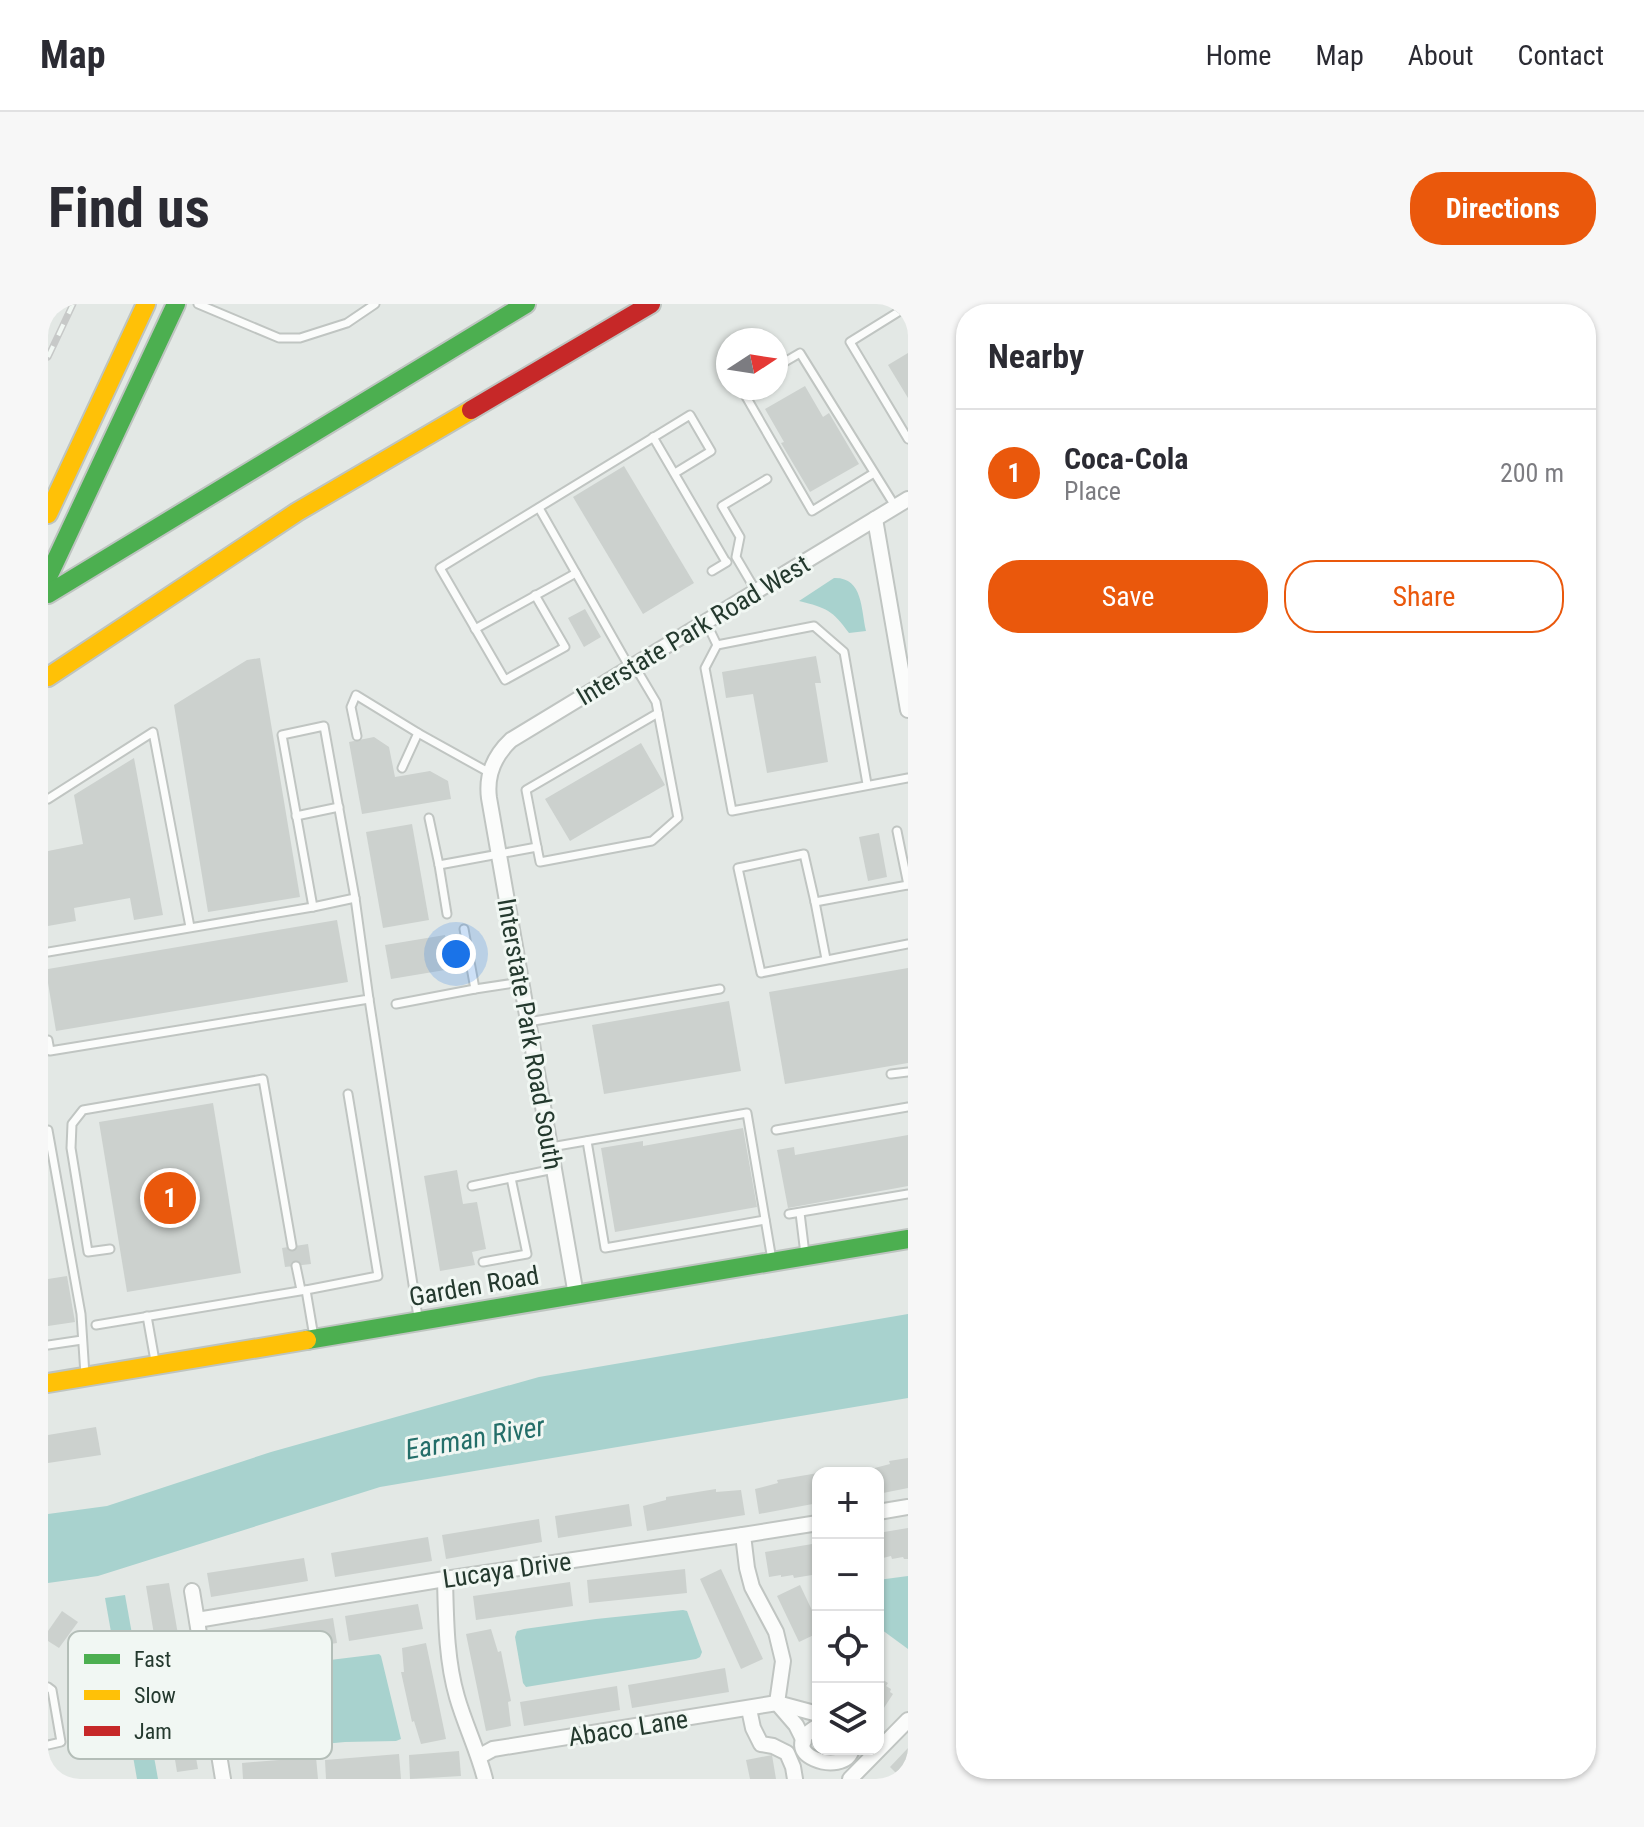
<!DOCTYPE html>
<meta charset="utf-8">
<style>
body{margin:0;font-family:"Roboto Condensed",sans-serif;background:#f7f7f7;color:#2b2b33}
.controls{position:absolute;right:24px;bottom:24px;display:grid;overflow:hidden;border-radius:16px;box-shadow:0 2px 6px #0004}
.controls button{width:72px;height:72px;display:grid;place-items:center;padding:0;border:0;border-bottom:2px solid #e1e1e2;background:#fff;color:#2b2b33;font:40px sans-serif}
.compass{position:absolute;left:668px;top:24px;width:72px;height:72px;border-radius:50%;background:#fff;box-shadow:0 2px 6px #0004;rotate:78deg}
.you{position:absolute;left:408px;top:650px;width:28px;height:28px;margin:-20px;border:6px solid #fff;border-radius:50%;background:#1a73e8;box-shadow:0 0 0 12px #1a73e833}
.badge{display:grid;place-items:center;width:52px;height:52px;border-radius:50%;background:#ea580c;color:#fff;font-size:26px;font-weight:700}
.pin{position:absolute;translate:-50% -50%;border:4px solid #fff;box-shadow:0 2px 8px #0006}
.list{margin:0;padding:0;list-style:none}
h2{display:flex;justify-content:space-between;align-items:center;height:104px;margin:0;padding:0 32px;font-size:34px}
h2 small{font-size:26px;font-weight:400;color:#7c7c81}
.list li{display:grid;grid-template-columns:52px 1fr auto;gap:24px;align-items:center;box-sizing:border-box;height:128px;padding:0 32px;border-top:2px solid #e1e1e2}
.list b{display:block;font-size:30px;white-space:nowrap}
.list p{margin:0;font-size:26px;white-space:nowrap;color:#7c7c81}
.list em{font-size:26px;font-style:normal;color:#7c7c81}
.actions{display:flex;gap:16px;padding:24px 32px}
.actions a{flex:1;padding:18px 0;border:2px solid #ea580c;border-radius:32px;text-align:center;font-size:28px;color:#ea580c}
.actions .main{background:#ea580c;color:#fff}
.icon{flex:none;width:44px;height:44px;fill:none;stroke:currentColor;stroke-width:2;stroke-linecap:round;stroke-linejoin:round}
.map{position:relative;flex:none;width:860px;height:1475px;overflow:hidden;border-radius:32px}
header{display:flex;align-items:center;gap:48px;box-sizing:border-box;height:112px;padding:0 40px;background:#fff;border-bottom:2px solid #e1e1e2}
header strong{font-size:38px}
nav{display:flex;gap:44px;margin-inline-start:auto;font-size:28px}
.intro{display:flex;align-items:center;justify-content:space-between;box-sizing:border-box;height:192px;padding:0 48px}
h1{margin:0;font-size:56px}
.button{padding:20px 36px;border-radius:32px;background:#ea580c;color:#fff;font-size:28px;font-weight:700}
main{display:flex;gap:48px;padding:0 48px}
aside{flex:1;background:#fff;border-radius:32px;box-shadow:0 2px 6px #0004}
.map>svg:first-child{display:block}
</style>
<header>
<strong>Map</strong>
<nav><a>Home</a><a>Map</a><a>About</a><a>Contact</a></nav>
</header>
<div class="intro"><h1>Find us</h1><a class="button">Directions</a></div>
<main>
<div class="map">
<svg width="860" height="1475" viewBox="0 0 860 1475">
<rect width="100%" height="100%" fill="#e3e8e5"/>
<g fill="#a8d2ce">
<path d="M786,274C815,273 813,305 818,327L801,329C784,306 779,304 751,297Z"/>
<polygon points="860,1010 860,1094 332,1183 50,1272 0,1279 0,1210 59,1202 223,1148 491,1073"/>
<polygon points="860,1272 860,1345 830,1323 830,1276"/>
<polygon points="77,1291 110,1475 89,1475 57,1294"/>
<polygon points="635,1306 639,1307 654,1348 652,1353 648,1355 478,1383 475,1379 467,1333 469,1327 476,1325 548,1315"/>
<polygon points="331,1350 333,1352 353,1435 348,1437 297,1438 232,1444 233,1413 225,1363"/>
</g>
<g fill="#ccd1ce">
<polygon points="860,49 860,94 840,61"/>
<polygon points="757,82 775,113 781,109 811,160 762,188 733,139 736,138 717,105"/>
<polygon points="576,162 646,279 595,310 525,193"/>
<polygon points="537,305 553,333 536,343 520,314"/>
<polygon points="768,352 773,379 767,379 780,458 719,469 705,390 678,394 674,368"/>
<polygon points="212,354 252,593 160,608 126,401 199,356"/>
<polygon points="326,433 341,443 347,473 382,467 400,477 403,495 314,510 301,438"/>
<polygon points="593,439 617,481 522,537 497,495"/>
<polygon points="86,454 115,611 86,616 82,594 26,604 28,617 0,622 0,547 35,540 26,491"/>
<polygon points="364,520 381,616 335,624 318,528"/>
<polygon points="831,529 839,573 820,577 811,533"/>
<polygon points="289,616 300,678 8,727 0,679 0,665"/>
<polygon points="397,631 403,665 343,675 337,641"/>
<polygon points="860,664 860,759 737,780 721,688"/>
<polygon points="681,697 693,767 556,790 544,721"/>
<polygon points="165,799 193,969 79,988 51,818"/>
<polygon points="695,824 709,903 567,928 553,844 595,837 595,842"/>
<polygon points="860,831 860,882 740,904 729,846 746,843 747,851"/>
<polygon points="409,866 415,900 429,898 438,945 424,948 427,961 392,967 376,872"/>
<polygon points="260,940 263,960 237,963 234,944"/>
<polygon points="19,972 27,1018 0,1022 0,975"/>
<polygon points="48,1123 53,1151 0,1159 0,1131"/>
<polygon points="860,1154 860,1184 830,1190 830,1169 819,1169 819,1166 842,1160 841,1157"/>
<polygon points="770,1169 770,1199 711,1210 707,1185 730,1179 729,1176"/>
<polygon points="668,1185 668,1188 693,1186 697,1211 599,1227 595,1202 618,1196 618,1193"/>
<polygon points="581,1200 584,1222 510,1234 507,1212"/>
<polygon points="491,1215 494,1238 398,1255 394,1231"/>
<polygon points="860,1224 860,1255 856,1255 855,1253 844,1255 843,1252 831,1255 830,1229"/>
<polygon points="380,1233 384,1257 287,1273 283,1249"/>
<polygon points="770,1239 770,1270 746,1274 745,1271 733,1273 733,1271 721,1273 717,1248"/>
<polygon points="256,1254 260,1277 163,1293 159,1269"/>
<polygon points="637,1265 639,1289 541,1299 539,1276"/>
<polygon points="673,1265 715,1355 693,1365 652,1275"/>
<polygon points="522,1278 525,1302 428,1316 425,1292"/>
<polygon points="121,1279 138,1376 114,1379 98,1282"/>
<polygon points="752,1281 770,1319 770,1329 751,1338 729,1292"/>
<polygon points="370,1300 375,1325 301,1337 297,1312"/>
<polygon points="14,1307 30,1318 11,1344 0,1337 0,1327"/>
<polygon points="285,1314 289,1339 215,1351 211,1326"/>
<polygon points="443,1325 450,1348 453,1347 463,1397 460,1398 463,1422 438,1427 418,1330"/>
<polygon points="378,1339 398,1435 373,1440 366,1417 364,1418 353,1368 356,1368 354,1344"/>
<polygon points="677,1364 681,1388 584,1404 580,1381"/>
<polygon points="830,1373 840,1379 838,1382 843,1385 842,1388 845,1390 830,1413"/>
<polygon points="569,1382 572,1406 476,1422 472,1398"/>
<polygon points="137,1391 150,1465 129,1468 117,1394"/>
<polygon points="860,1444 860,1475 854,1475 842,1463"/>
<polygon points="411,1447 413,1472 362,1475 361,1451"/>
<polygon points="351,1450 353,1475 278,1475 277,1456"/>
<polygon points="724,1451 728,1475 702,1475 698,1456"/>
<polygon points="268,1453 270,1475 195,1475 194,1459"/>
</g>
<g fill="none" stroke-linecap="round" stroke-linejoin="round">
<g stroke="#c0c5c2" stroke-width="11">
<g id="lane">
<polyline points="150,0 231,34 252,34 299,19 327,0"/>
<polyline points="860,2 802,38 860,135"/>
<polyline points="728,63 752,49 847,202"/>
<polyline points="693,84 764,207 826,169"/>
<polyline points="605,133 678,258"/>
<polyline points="491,204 582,364"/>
<polyline points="664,267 679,258"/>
<polyline points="708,287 688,253 692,233 674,202 719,175"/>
<polyline points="487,291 517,343 457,376 392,264 642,111 663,147 627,169"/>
<polyline points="658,318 669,341 657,364 684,507 860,474"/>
<polyline points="427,325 528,269"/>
<polyline points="669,341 766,322 796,348 819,480"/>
<polyline points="309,432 303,403 308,391 370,429 442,469"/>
<polyline points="354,464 370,429"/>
<polyline points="0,495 105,428 142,623"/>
<polyline points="248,512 291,503"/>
<polyline points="381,514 391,561 489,543 492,558 604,537 630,514 608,398 586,361"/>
<polyline points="849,527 860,581"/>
<polyline points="489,543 478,486 610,409"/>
<polyline points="391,561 399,610"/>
<polyline points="860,581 767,598 756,550 690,564 713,669 860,640"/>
<polyline points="767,598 778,655"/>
<polyline points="265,603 307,594"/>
<polyline points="416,625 427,685 473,678"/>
<polyline points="0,648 265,603 234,431 276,422 307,594 321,695 2,747 0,736"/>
<polyline points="321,695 370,1013"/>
<polyline points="348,700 427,685"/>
<polyline points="480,718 672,685"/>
<polyline points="843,770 860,768"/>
<polyline points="0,826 33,1010 37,1071"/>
<polyline points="728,826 860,803"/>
<polyline points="539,837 557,944 717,916"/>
<polyline points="503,843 699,809 724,956"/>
<polyline points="424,882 506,865"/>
<polyline points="752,909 757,950"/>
<polyline points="741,910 860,890"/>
<polyline points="62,945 40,948 23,844 24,820 35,806 215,775 244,942"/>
<polyline points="435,958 479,950 463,874"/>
<polyline points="248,962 253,986"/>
<polyline points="99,1012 107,1057"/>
<polyline points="48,1021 258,986"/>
<polyline points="266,1033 258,986 330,972 300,790"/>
<polyline points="0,1041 34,1036"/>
<polyline points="0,1383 4,1386 13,1438 0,1441"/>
</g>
</g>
<g stroke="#c0c5c2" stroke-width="18">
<g id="street">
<polyline points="827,215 860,406"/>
<path d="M528,991L441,494C438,471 446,452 463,436L860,195"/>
<polyline points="830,1208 860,1203"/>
<polyline points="695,1231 699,1264 704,1283 728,1328 735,1357 729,1399"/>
<path d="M397,1275C398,1314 398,1355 409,1393C417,1421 430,1447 437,1475"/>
<polyline points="144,1287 175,1475"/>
<polyline points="149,1316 397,1275 695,1231 770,1219"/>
<polyline points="729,1399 748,1421 756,1437"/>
<polyline points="701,1405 705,1424 713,1440 725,1442 739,1449 745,1463 747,1475"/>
<path d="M770,1422C722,1449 797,1475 804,1445"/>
<polyline points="432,1452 445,1445 729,1399 770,1410"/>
<polyline points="802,1475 860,1416"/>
</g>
</g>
<g stroke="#bec4c0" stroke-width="22">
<g id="fast">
<polyline points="0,273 128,0"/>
<polyline points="0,290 478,0"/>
<polyline points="259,1036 860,935"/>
</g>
</g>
<g stroke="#bec4c0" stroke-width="22">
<g id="slow">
<polyline points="0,210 98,0"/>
<polyline points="0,373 249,208 423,106"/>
<polyline points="0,1079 259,1036"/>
</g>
</g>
<g stroke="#bec4c0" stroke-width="22">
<polyline id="jam" points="423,106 603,0"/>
</g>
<use href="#lane" stroke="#fbfcfb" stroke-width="7"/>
<use href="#street" stroke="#fbfcfb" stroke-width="14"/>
<use href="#fast" stroke="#4caf50" stroke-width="18"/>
<use href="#slow" stroke="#ffc107" stroke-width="18"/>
<use href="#jam" stroke="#c62828" stroke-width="18"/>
<g stroke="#c7c9c8" stroke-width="7">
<polyline id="rail" points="0,53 25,0"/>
</g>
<use href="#rail" stroke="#f1f7f3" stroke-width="4" stroke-dasharray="12" stroke-linecap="butt"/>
</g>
<g text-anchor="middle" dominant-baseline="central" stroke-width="6" stroke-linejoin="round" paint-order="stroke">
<g font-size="26" fill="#24392e" stroke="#f1f7f3">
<text transform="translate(645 326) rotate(-31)">Interstate Park Road West</text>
<text transform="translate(482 730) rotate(80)">Interstate Park Road South</text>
<text transform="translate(426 982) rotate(-10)">Garden Road</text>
<text transform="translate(459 1266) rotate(-8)">Lucaya Drive</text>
<text transform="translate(580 1424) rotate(-9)">Abaco Lane</text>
</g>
<g font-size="28" font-style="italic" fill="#246e69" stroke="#f1f7f3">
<text transform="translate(427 1134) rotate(-10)">Earman River</text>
</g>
</g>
<rect x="20" y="1327" width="264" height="128" rx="12" fill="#f1f7f3" stroke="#b4beb8" stroke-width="2"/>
<rect x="36" y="1350" width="36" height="10" fill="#4caf50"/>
<rect x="36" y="1386" width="36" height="10" fill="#ffc107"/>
<rect x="36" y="1422" width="36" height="10" fill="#c62828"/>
<g font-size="22" fill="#24392e">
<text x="86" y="1363">Fast</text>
<text x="86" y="1399">Slow</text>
<text x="86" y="1435">Jam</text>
</g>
</svg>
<div class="controls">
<button>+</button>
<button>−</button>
<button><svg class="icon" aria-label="locate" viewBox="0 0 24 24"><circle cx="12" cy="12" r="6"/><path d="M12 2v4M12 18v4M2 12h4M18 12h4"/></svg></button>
<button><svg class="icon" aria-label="layers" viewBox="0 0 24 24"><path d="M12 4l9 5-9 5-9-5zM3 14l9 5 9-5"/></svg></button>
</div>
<svg class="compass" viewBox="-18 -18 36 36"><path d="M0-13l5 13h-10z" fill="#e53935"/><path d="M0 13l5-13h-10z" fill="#7c7c81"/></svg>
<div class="you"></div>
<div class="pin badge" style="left:122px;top:894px">1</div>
</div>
<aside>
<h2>Nearby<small></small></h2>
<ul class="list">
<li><span class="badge">1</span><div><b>Coca-Cola</b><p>Place</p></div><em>200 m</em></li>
</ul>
<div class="actions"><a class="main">Save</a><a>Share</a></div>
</aside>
</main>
